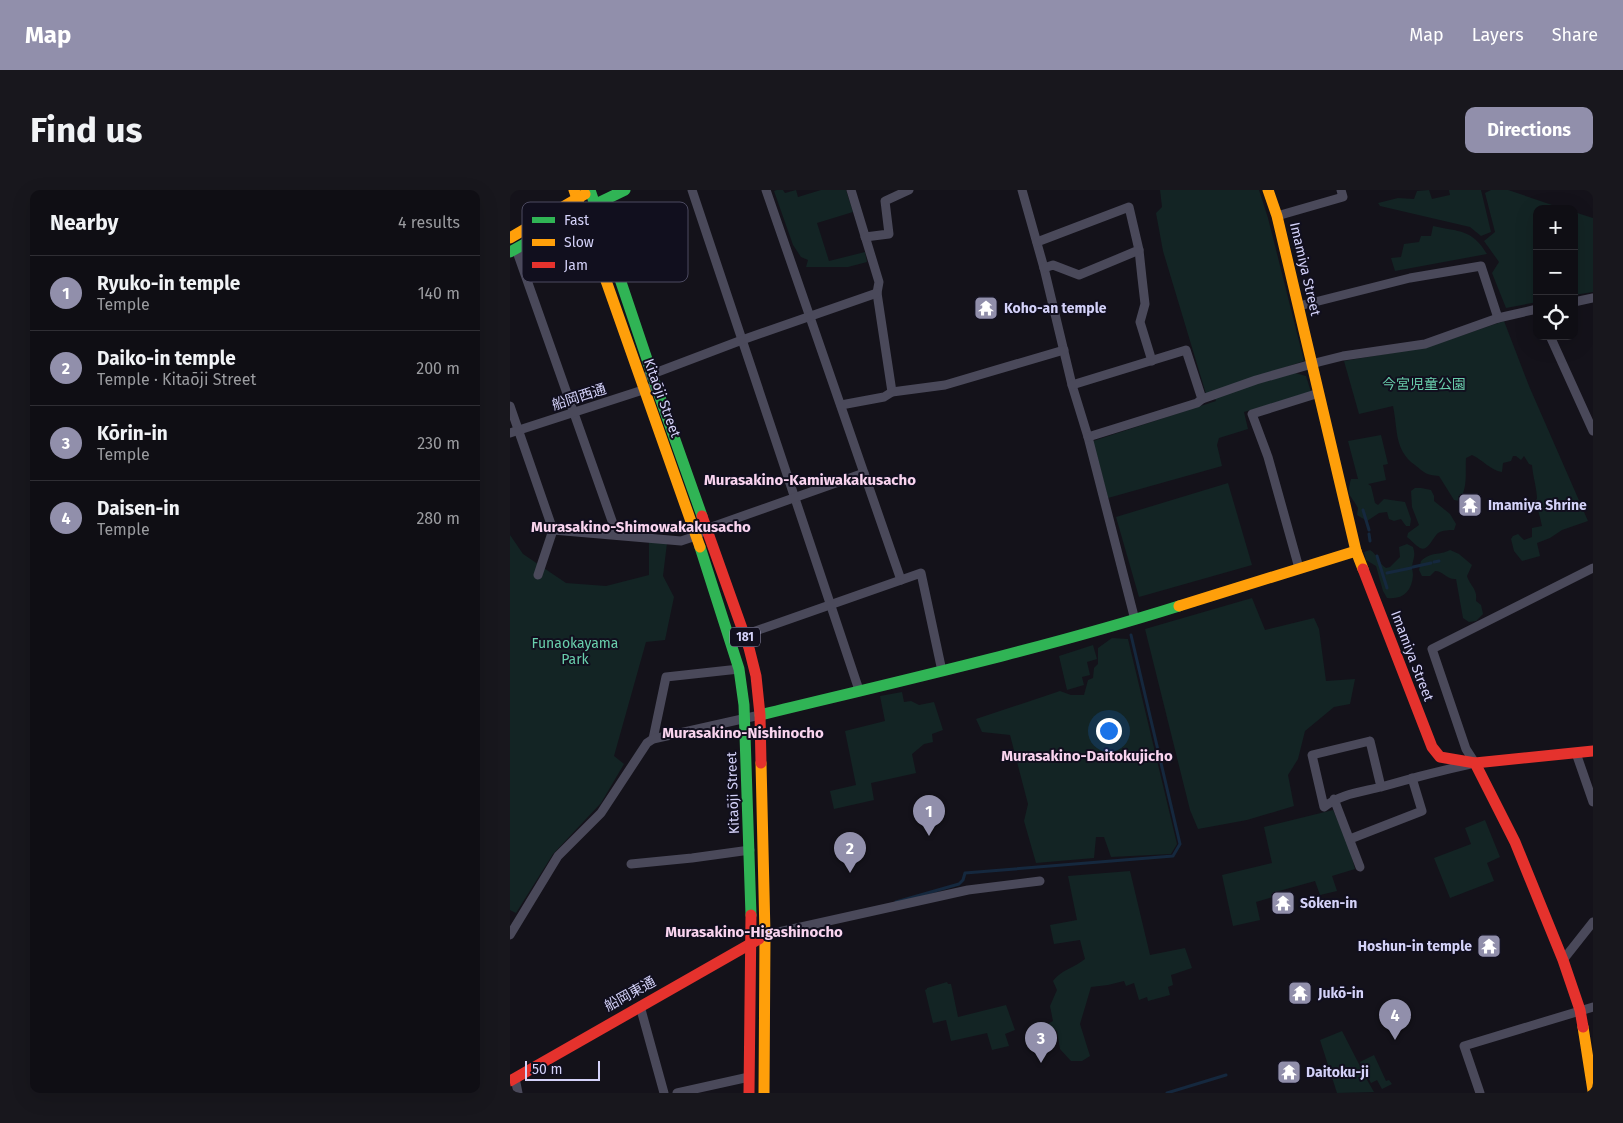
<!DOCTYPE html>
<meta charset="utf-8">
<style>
body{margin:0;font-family:"Fira Sans","Noto Sans JP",sans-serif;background:#18171d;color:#f1f3f6}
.controls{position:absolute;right:15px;top:15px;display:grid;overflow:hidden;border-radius:10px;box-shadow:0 5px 20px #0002}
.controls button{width:45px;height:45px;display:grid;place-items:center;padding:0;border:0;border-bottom:1px solid #2f2e34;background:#0f0e14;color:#f1f3f6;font:25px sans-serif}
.scale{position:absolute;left:15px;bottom:12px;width:75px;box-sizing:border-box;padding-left:5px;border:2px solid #d4d2f9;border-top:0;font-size:14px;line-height:18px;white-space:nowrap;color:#d4d2f9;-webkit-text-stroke:4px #110f1e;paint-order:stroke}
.you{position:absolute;left:598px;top:540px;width:18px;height:18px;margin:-12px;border:4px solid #fff;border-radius:50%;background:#1a73e8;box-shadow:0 0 0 8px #1a73e833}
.badge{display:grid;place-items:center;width:32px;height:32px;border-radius:50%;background:#918fab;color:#fff;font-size:16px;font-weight:700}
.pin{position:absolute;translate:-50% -41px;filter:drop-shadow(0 1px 2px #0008)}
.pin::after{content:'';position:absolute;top:26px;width:18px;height:15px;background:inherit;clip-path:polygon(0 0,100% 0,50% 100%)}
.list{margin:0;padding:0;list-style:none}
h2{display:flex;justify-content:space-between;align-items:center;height:65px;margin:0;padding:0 20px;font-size:21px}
h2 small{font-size:16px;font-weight:400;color:#9b9ca0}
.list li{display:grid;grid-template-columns:32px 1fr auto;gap:15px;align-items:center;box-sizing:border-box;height:75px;padding:0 20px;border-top:1px solid #2f2e34}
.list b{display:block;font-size:19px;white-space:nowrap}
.list p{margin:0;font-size:16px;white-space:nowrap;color:#9b9ca0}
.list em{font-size:16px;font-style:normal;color:#9b9ca0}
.icon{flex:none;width:28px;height:28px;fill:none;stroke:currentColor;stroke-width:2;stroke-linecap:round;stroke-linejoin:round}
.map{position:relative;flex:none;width:1083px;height:903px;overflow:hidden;border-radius:10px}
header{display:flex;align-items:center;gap:30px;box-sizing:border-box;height:70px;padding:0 25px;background:#918fab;color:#fff}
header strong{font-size:24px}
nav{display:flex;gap:28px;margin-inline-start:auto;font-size:18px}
.intro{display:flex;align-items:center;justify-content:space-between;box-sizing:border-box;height:120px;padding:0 30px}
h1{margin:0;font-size:35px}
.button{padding:12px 22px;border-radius:10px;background:#918fab;color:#fff;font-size:18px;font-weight:700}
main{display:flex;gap:30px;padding:0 30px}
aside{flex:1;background:#0f0e14;border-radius:10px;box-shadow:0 5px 20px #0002}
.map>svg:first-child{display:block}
</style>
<header>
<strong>Map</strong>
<nav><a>Map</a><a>Layers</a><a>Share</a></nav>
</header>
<div class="intro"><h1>Find us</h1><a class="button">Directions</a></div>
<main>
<aside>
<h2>Nearby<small>4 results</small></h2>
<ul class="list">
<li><span class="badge">1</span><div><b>Ryuko-in temple</b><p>Temple</p></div><em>140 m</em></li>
<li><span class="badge">2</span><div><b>Daiko-in temple</b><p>Temple · Kitaōji Street</p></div><em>200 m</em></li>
<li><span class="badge">3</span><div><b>Kōrin-in</b><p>Temple</p></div><em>230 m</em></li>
<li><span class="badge">4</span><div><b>Daisen-in</b><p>Temple</p></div><em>280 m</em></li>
</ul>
</aside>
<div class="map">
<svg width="1083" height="903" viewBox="0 0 1083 903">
<rect width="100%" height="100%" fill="#14121a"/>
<g fill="#132424">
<polygon points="267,0 273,0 275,3 286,0 288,7 311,0 336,0 343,22 307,33 319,71 355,62 357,72 338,77 296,77 298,70 291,67 283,55 264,1"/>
<polygon points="650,0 749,0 758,28 794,171 696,204 653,61 646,23 652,17"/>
<polygon points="919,0 922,9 940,5 939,0 971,0 981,42 971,46 960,37 870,16 868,13 888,8 904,9 907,1"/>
<polygon points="981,0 998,0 1054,19 1027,19 1027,112 996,118 982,83 989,72 974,51 985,42 975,3"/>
<polygon points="1064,22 1083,28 1083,102 1064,105"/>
<path d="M923,36C950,42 962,39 977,64L885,81L881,68L891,67L894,54L909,52L911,46H921Z"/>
<path d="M994,131L1019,196L1078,331L1052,340L1040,348L1027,353L1030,366L1012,371L1004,361L1001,349L1003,346L1008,344L1014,350L1022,347V338L1032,336C1030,328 1029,318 1022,313L1027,309C1027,299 1023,287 1022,275L1019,274L1014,266L1011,270L1006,266H1003L1001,271L993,273L992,282C980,280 973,270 962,265L956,268C955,287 958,293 950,311L944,310L929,286C916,285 915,283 905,275C884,260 888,240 883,216L849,224L834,171L918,157Z"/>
<polygon points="785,183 796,186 801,202 734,222 738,239 709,248 707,255 712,276 598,308 583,251 706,211 704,206"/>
<path d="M871,245L878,274L873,275L876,290L858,294L861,296L865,313L868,315L874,309L895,312L901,329L900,336H896L891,329L884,331L879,329L877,322L869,323L857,331L847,325L848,318C840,303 836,307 841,289H848L838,251Z"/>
<polygon points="718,293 742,375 629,407 606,327"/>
<path d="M905,298H911L921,300L924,306V311L940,324L946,334L944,340C939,340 933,340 928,343C923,347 918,362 910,358C905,355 901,350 897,347L898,343L909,335L902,317L901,301Z"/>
<polygon points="0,345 13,364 56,393 96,396 139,385 139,352 157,353 153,386 164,407 155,450 136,452 104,566 114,574 91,613 43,664 6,723 0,720"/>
<path d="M897,354L903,357C906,367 903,368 902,377C902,379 903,383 903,385C902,401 893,410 877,408L873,401L866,376L856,370L854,362L860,360C868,365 870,375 876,378L880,377L890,367L889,357Z"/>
<path d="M940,360L949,364L962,375L957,386C960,396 968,399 966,411L971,415L973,424L966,431L959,432L953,428L946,389C937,390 933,381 925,381L920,386H912L909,380L911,371C922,361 928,366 940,360Z"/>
<polygon points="742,408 755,440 804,428 809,439 816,491 845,489 840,514 824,517 795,541 788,569 778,585 784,616 737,630 688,639 680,620 635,439"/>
<polygon points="602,448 618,449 667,654 661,664 601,667 594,647 586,647 584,668 526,673 514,631 518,614 500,545 472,542 466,529 550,501 561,505 574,505 578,490 583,488 584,478 588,474 588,458"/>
<polygon points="583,455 587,469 577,472 580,485 572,487 574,495 557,500 549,466"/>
<polygon points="392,502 394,512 401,511 409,515 424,512 433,540 422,544 423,552 414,554 402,564 406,583 361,593 364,610 324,619 320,601 346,595 335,541 375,531 370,506"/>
<polygon points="823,620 837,650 845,679 822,686 827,701 810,705 805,691 769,701 770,705 746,712 750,730 723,736 712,685 762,673 754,637"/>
<polygon points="975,630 990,667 977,673 984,691 940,708 924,668 961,654 955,638"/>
<path d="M620,681L640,765L675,758L682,778L661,785L663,795L658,797L660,805L638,811L637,807L629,810L624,793L616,796L614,791L598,795L581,797L570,834L580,866L572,871H561L550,859L547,841L533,837L543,831L540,816L547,800L543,791C551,780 564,778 575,769L570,750L544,754L540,735L567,730L558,686Z"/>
<polygon points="437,792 438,794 441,794 448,827 496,815 505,840 495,844 499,856 482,860 477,843 441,851 436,830 423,833 415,800 417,799 417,798"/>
<polygon points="832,841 852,880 849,882 853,889 856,888 864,902 827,903 810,850"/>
<polygon points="864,865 876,891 879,890 882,894 872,899 867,890 861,893 858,887 860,886 856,877 853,878 850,872"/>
</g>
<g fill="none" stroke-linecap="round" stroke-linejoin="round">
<g stroke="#15283e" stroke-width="3">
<polyline points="853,320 859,340"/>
<polyline points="859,344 860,351"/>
<polyline points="867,366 877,398"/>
<polyline points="924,372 929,371"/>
<polyline points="903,377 921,373"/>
<polyline points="877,383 901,378"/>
<polyline points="386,712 449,694 453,690 455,683 663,666 670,654 621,445"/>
<polyline points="657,903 716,885"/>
</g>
<g stroke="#4a495a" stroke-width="9">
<polyline points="182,0 349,500"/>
<polyline points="256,0 391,390"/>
<polyline points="341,0 369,92 367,103 382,202"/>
<polyline points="512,0 534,78 562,195 578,247 625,430"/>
<polyline points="767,26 833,7 831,0"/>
<polyline points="355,47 379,44 375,11 399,0"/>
<polyline points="527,52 619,17 629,60 632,88 635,114 630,132 642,171"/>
<polyline points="6,59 107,345"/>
<polyline points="534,78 543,75 569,85 629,60"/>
<polyline points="1064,112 1083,108"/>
<polyline points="789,116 900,88 971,76 988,128"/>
<polyline points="1040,146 1083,241"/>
<polyline points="137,186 232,150 367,103"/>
<polyline points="562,195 676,160 692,209"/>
<polyline points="331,215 374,207 382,202 435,195 554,160"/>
<polyline points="0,216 43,340 28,385"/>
<polyline points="0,243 139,198"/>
<polyline points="578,247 687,213 692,209 746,190 809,172 833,166 915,154 988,128 1027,119"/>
<polyline points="43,340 171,351 186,346 196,339 354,283"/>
<polyline points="789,378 758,267 742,224 809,203"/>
<polyline points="234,445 411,383 432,481"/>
<polyline points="143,549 156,487 229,479"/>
<polyline points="1066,563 1083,612"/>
<path d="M871,597L860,551L802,565L814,617C830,604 851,602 871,597C902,588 933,580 965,573L956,559L922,459L1083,378"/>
<polyline points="824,609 850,677"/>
<polyline points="840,649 912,621 902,588"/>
<polyline points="121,674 182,668 240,660"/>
<polyline points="0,745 48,666 91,623 137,553 143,549 250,525"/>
<polyline points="255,745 458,700 530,691"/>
<polyline points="1053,770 1083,732"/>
<polyline points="130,816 154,903"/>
<polyline points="5,888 8,903"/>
<polyline points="167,903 239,887"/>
<polyline points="970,903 954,856 1083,817"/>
</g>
<g stroke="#30b455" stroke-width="11">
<polyline points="80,0 146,196 192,326"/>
<polyline points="0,62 86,14 115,0"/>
<polyline points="190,357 229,479 234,515 241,725"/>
<path d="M250,525C390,491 532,459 669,416"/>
</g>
<g stroke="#ff9f0a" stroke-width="11">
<polyline points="64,0 190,357"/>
<polyline points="758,0 767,26 846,361 853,379"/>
<polyline points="0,48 75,4"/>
<polyline points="669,416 846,361"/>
<polyline points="251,573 255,745 254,903"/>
<polyline points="1073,837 1083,901"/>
</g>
<g stroke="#e5322d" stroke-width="11">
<polyline points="192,326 239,458 246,486 250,525 251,573"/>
<polyline points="853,379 922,557 930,567 965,573 1083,561"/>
<polyline points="965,573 1005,652 1053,770 1070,820 1073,837"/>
<polyline points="0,891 249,749"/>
<polyline points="239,903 241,725"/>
</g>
</g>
<defs>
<g id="temple-square" transform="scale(1.25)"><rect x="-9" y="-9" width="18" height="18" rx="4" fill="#918fab" stroke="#110f1e"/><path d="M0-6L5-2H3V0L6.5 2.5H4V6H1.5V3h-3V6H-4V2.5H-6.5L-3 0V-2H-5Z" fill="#fff"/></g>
</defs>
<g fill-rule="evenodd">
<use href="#temple-square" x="476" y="118"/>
<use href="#temple-square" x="960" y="315"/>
<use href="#temple-square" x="773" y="713"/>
<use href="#temple-square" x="979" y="756"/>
<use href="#temple-square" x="790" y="803"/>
<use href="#temple-square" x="779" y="882"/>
</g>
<g text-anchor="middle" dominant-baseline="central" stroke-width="4" stroke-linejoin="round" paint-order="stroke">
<rect fill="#110f1e" stroke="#9a98b7" stroke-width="1" x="220" y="437.5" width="30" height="19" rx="4"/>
<g font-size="12" font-weight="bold" fill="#d4d2f9">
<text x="235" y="447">181</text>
</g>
<g font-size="14" fill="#d4d2f9" stroke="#110f1e">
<text transform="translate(795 79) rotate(77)">Imamiya Street</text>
<text transform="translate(69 207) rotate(-18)">船岡西通</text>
<text transform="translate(152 208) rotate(70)">Kitaōji Street</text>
<text transform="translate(902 466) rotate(69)">Imamiya Street</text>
<text transform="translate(223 603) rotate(-92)">Kitaōji Street</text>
<text transform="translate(120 804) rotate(-29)">船岡東通</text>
</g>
<g font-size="14" font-weight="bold" fill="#d4d2f9" stroke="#110f1e" text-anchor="start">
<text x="494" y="118">Koho-an temple</text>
<text x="978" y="315">Imamiya Shrine</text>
<text x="790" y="713">Sōken-in</text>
<text x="962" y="756" text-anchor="end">Hoshun-in temple</text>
<text x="808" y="803">Jukō-in</text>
<text x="796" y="882">Daitoku-ji</text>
</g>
<g font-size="14" fill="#69ceac" stroke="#110f1e">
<text x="914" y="194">今宮児童公園</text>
<text x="65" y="453">Funaokayama<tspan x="65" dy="16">Park</tspan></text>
</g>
<g font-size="15" font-weight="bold" fill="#f9d4ef" stroke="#110f1e">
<text x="300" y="290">Murasakino-Kamiwakakusacho</text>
<text x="131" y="337">Murasakino-Shimowakakusacho</text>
<text x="233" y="543">Murasakino-Nishinocho</text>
<text x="577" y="566">Murasakino-Daitokujicho</text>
<text x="244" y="742">Murasakino-Higashinocho</text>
</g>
</g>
<rect x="12" y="12" width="166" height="80" rx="8" fill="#110f1e" stroke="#4c4a60" stroke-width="1"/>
<rect x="22" y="27" width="23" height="6" fill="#30b455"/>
<rect x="22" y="49" width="23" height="7" fill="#ff9f0a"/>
<rect x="22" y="72" width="23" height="6" fill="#e5322d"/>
<g font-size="14" fill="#d4d2f9">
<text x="54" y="35">Fast</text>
<text x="54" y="57">Slow</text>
<text x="54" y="80">Jam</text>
</g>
</svg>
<div class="controls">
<button>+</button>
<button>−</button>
<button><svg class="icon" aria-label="locate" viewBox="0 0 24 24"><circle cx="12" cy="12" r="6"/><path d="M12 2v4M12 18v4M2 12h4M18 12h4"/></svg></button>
</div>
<div class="scale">50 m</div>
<div class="you"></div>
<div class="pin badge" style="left:419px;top:646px">1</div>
<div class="pin badge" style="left:340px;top:683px">2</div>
<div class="pin badge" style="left:531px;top:873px">3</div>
<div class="pin badge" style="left:885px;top:850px">4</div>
</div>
</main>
